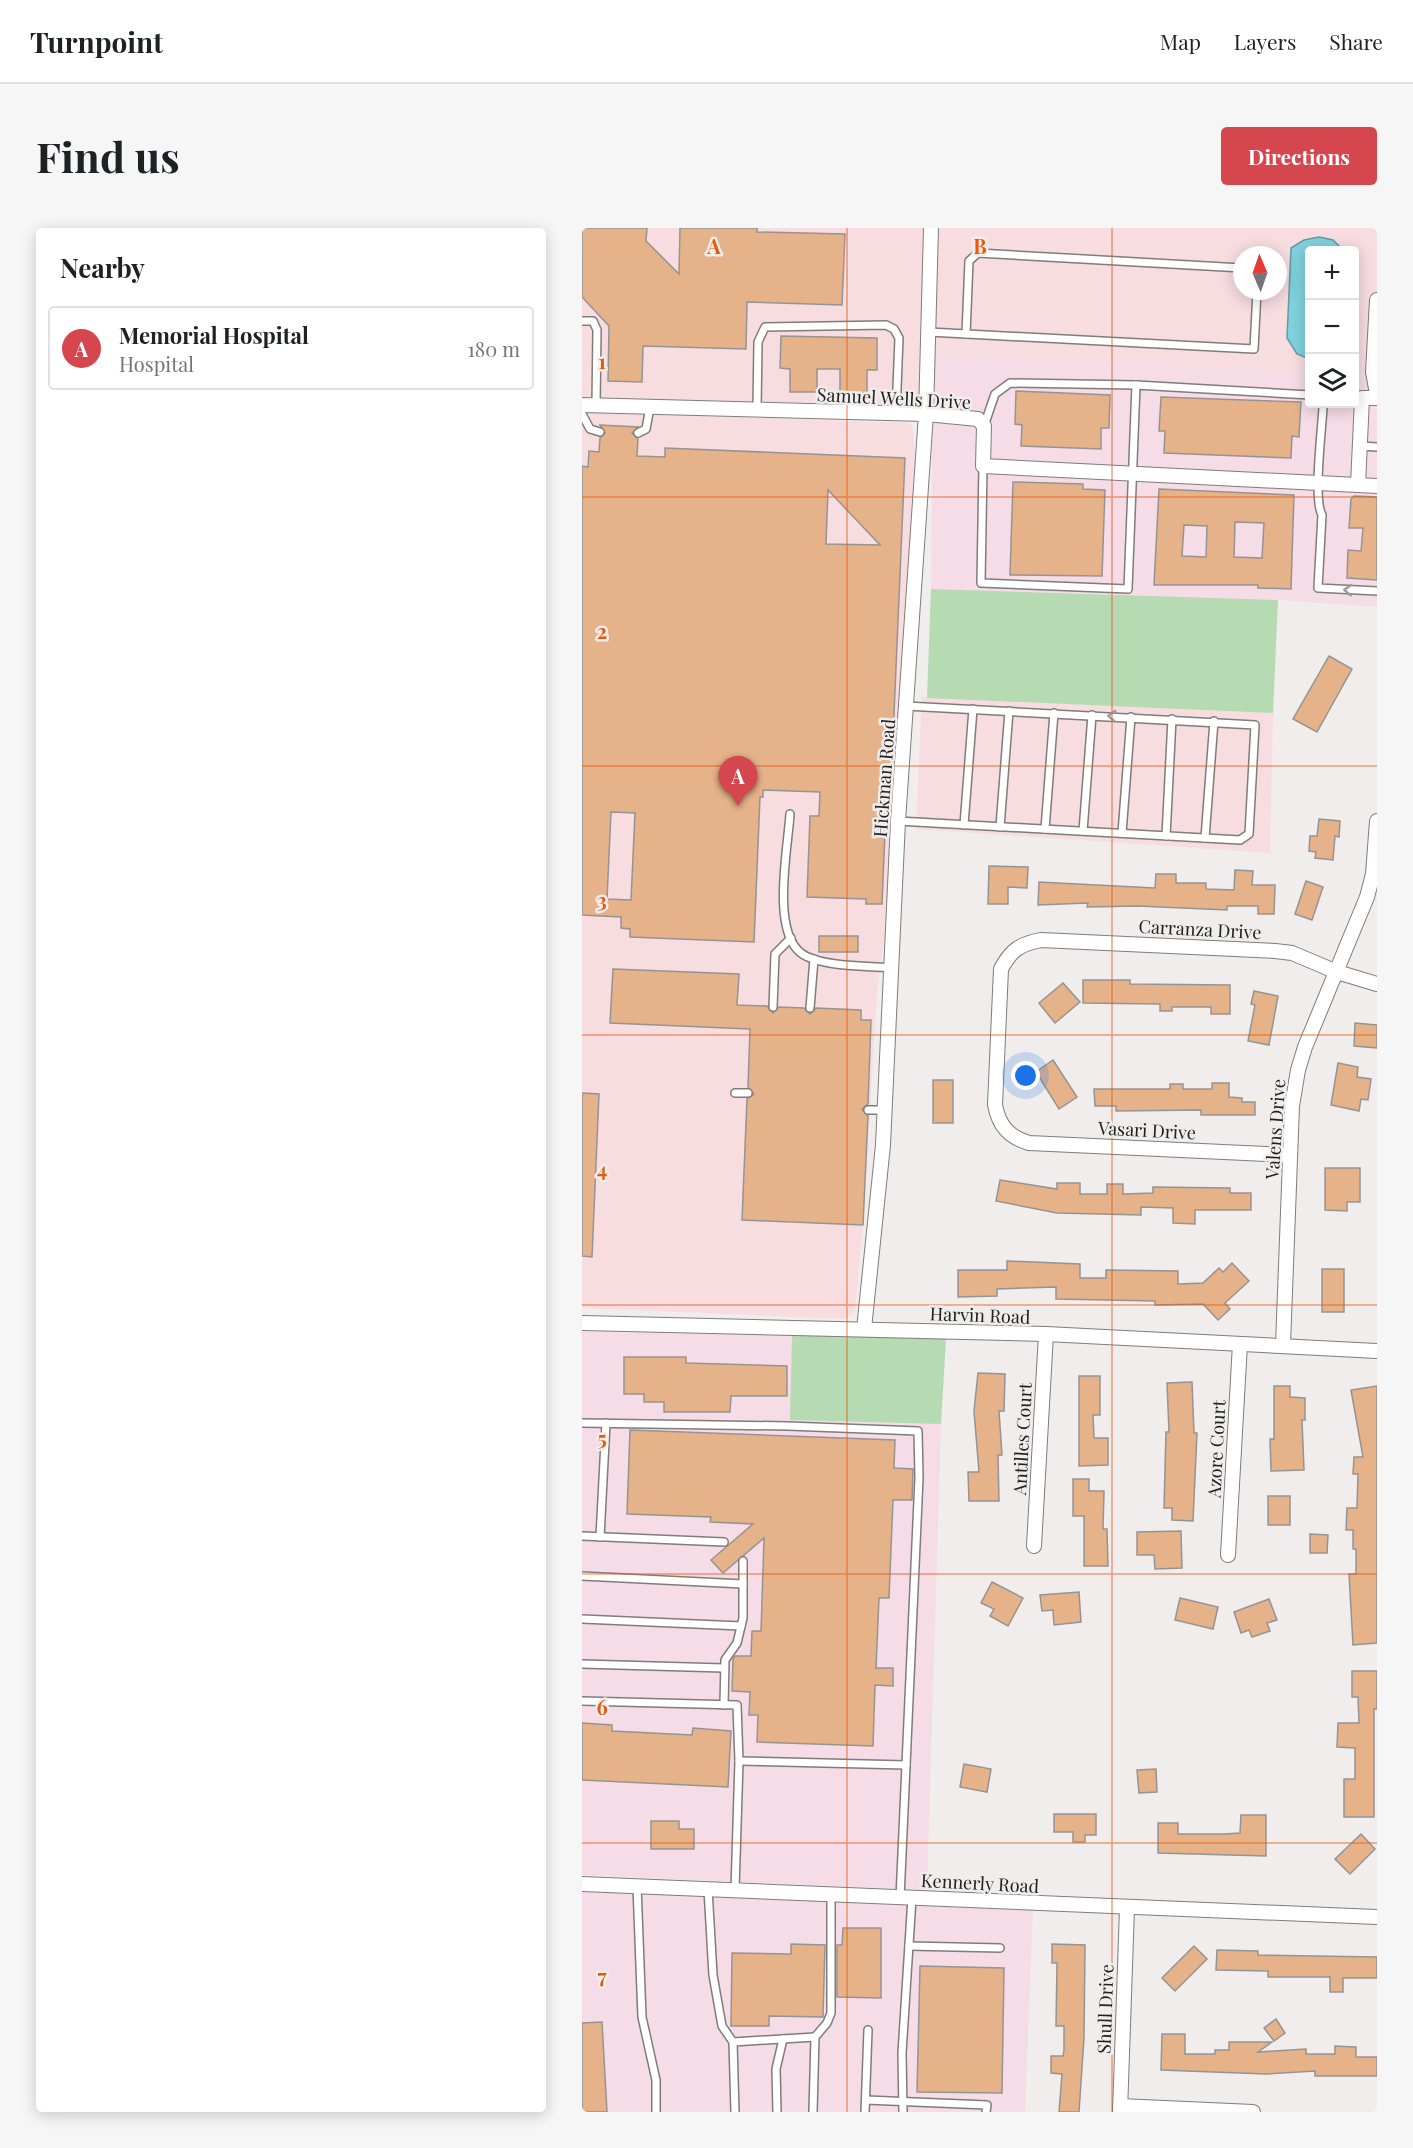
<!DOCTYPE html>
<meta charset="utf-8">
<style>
body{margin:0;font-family:"Playfair Display",serif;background:#f6f6f6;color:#202124}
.controls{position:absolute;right:18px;top:18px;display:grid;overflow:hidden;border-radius:6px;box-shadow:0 3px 15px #0003}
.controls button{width:54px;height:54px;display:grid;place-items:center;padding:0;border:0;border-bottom:2px solid #e0e0e0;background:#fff;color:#202124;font:30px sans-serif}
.compass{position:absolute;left:651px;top:18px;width:54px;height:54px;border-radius:50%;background:#fff;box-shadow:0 3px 15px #0003;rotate:358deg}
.you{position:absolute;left:444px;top:848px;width:21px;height:21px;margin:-15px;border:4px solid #fff;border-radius:50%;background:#1a73e8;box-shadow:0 0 0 9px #1a73e833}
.badge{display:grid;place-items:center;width:39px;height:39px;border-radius:50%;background:#d6464e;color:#fff;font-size:20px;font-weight:700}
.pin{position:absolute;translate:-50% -50px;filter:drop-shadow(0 2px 3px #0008)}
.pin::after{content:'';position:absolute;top:32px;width:21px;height:18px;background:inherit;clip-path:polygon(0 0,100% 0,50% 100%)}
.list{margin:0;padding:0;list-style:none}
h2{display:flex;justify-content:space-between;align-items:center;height:78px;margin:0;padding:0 24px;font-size:26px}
h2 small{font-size:20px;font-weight:400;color:#757577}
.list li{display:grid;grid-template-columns:39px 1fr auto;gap:18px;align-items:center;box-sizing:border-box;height:84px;margin:0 12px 12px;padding:0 12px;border:2px solid #e0e0e0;border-radius:6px}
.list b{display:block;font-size:22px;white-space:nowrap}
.list p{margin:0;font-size:20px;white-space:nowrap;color:#757577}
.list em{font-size:20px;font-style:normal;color:#757577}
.icon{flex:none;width:33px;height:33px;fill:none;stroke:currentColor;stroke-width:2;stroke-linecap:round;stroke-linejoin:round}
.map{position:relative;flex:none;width:795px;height:1884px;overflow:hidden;border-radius:6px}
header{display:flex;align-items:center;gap:36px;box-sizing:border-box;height:84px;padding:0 30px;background:#fff;border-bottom:2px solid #e0e0e0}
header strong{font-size:28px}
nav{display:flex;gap:33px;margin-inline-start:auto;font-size:21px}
.intro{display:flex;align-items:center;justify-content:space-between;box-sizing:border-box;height:144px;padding:0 36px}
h1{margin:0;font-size:42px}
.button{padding:15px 27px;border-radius:6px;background:#d6464e;color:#fff;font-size:21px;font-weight:700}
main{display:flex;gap:36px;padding:0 36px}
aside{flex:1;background:#fff;border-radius:6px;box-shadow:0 3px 15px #0003}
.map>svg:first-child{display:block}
</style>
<header>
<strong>Turnpoint</strong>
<nav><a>Map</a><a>Layers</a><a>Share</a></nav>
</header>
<div class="intro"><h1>Find us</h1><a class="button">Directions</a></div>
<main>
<aside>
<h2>Nearby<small></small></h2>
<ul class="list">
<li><span class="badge">A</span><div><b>Memorial Hospital</b><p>Hospital</p></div><em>180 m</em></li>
</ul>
</aside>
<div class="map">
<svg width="795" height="1884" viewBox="0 0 795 1884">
<rect width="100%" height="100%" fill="#f0edec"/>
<g fill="#f5dce6">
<polygon points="351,126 727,145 728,176 772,176 773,148 795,149 795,379 696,372 349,361"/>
<polygon points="0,1104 210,1107 209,1192 359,1196 345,1662 0,1647"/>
<polygon points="0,1663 451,1681 443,1884 0,1884"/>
</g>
<g fill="#f7dce0" fill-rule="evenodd">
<polygon points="0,0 342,0 336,171 330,177 0,170"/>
<path d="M356,0H795V149L773,148L772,22H728L727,145L351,126ZM660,27H696V63H660Z"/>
<polygon points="0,184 327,195 331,200 333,233 320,459 304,697 295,765 281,997 273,1083 263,1091 0,1080"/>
<polygon points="340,469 691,485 688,625 334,601"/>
</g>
<g fill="#b6dab1">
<polygon points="349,361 696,372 691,485 345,470"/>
<polygon points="210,1107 364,1111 359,1196 208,1192"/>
</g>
<polygon fill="#81d1de" stroke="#649ca5" stroke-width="1.5" points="737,9 751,12 761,22 728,22 727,131 715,126 705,110 709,20 722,12"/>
<g fill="#e5b289" stroke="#969492" stroke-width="1.5" fill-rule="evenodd">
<polygon points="0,0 65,0 64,13 97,46 98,0 175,0 175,4 263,6 260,77 165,74 164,121 61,118 60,154 26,153 27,98 0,69"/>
<polygon points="199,108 295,110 295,142 285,142 285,165 258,164 258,141 235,141 235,164 208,164 208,141 198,140"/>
<polygon points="434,163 528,167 527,200 519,200 519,221 439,218 440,197 433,196"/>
<polygon points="579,169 719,174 717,209 710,208 709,230 582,225 583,203 577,203"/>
<path d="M18,197L56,199L50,205L56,211L55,228L83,229V220L323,230L309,556H305L300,676H284V671L225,669L228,588H237L238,564L181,562V569H178L172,714L48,709V701L39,700V689L0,687V238L6,239L7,223L17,224L18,210L23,205ZM246,262L298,317L244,316ZM29,584L53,585L49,672L25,671Z"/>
<polygon points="431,254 501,256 501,261 523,262 520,348 428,347"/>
<path d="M577,261L712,267L709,361L676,360V357H572ZM653,294L682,295L680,330L652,329ZM602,297L625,298L624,329L600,328Z"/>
<polygon points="772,268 794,269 795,272 795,352 765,350 766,322 779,323 781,300 767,300 769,271"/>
<polygon points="747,428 770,441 735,504 711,491"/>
<polygon points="737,591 758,593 757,609 753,608 751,632 733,630 734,624 727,623 728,608 735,608"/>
<polygon points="407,638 446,639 445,660 426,659 426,676 406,676"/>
<polygon points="653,642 671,643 670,657 693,657 692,686 676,686 676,678 645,678 645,682 556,678 505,679 506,675 456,677 457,654 573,660 574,646 594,646 594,655 624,655 624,661 652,662"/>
<polygon points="724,653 741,659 730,692 713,686"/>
<rect x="237" y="708" width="39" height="16"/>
<polygon points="31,741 157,746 155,777 185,778 191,785 197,779 222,780 228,786 234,780 279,782 279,792 289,792 286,876 280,881 286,888 281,997 160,992 165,871 172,866 166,859 168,801 28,795"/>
<polygon points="501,752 548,752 548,756 648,757 648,786 629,786 629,779 590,779 590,783 578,783 578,776 501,775"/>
<polygon points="481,755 498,774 473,795 457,775"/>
<polygon points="672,763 696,768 687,817 666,813 673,777 669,776"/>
<polygon points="773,795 795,797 795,820 772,818"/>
<polygon points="471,832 495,869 477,881 454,844"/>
<polygon points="756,835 776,839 775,849 789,851 786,872 779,871 777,883 749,877"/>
<rect x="351" y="852" width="20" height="43"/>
<polygon points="630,855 647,855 647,869 660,870 660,874 673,874 673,887 619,887 619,882 534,883 534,878 513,878 512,861 588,861 588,856 601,856 601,861 630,861"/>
<polygon points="0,865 17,866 10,1029 0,1028"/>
<polygon points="743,940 778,940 778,974 765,974 765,983 743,982"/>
<polygon points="418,952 475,961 475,955 498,955 498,966 525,966 525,956 541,956 541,966 571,965 571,959 648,960 648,965 669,965 669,982 613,982 613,996 591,995 591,980 559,979 559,987 475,985 414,973"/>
<polygon points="425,1033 498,1036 498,1050 524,1050 524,1042 596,1043 596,1056 621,1055 637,1040 641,1044 650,1035 667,1053 643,1075 648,1081 636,1092 621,1076 573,1077 573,1073 474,1071 474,1059 415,1061 415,1068 376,1069 376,1042 425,1042"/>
<rect x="740" y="1041" width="22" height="43"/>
<polygon points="42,1129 104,1129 104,1135 205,1138 205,1168 149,1168 148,1184 82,1184 82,1174 62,1174 62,1166 42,1166"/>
<polygon points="396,1145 423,1146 422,1183 417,1183 420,1227 416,1227 417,1273 387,1273 386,1244 397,1244 392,1183"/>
<polygon points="497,1148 518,1148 518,1187 511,1187 512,1210 526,1210 526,1237 497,1238"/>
<polygon points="610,1154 612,1205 615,1205 611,1293 590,1292 590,1280 582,1280 584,1204 587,1204 585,1155"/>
<polygon points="692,1158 708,1158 708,1169 723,1170 723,1192 720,1192 722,1242 689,1243 688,1211 692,1211"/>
<polygon points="795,1158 795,1415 771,1417 767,1346 774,1346 774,1321 771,1321 771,1302 764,1302 765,1280 775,1280 776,1246 771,1246 772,1229 781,1229 769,1162"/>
<polygon points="48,1202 313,1212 312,1240 331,1241 330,1272 311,1272 307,1370 297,1370 294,1440 311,1440 311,1458 293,1457 291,1518 175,1514 176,1487 167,1487 168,1464 150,1463 151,1431 153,1428 169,1428 170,1403 179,1403 182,1310 141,1345 129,1332 171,1296 128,1294 129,1289 45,1286"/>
<polygon points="491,1251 507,1251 507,1263 522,1263 521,1301 525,1301 526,1338 502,1338 502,1288 491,1288"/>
<rect x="686" y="1268" width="22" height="29"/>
<polygon points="599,1303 600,1340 573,1341 572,1327 555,1327 555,1304"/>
<polygon points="728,1306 746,1307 745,1325 728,1325"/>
<polygon points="410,1354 441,1370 426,1398 408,1388 412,1381 399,1375"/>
<polygon points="497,1364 499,1394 472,1397 471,1382 460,1383 458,1367"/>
<polygon points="598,1370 636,1379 631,1401 593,1392"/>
<polygon points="687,1371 695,1392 685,1395 688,1403 670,1409 667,1402 659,1405 652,1384"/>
<polygon points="770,1443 795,1443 795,1481 792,1481 792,1589 762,1589 762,1551 773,1551 773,1520 755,1519 756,1495 777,1495 776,1469 770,1469"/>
<polygon points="0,1495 30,1497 30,1503 110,1507 111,1500 149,1503 146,1559 0,1552"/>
<polygon points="382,1536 409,1541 405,1564 378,1559"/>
<polygon points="574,1541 575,1564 557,1565 555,1542"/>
<polygon points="472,1586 514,1586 514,1607 503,1607 503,1614 491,1614 491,1604 472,1604"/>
<polygon points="659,1587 684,1587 684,1628 576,1625 576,1595 596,1595 596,1606 643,1606 658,1605"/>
<polygon points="69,1593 97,1593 97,1601 112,1601 112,1621 69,1621"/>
<polygon points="779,1606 793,1621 768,1646 753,1631"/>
<polygon points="261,1700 299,1700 299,1770 255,1769 255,1717 260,1717"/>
<polygon points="209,1716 243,1717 241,1789 187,1788 187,1798 149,1798 150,1725 209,1726"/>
<polygon points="470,1716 503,1717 502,1810 497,1884 477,1884 480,1846 469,1845 469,1828 481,1828 482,1822 482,1798 474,1798 475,1735 470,1735"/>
<polygon points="612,1718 625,1731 593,1763 580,1750"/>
<polygon points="635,1722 676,1723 676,1727 795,1729 795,1750 761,1750 761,1764 748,1764 748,1749 686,1749 686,1743 634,1742"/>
<polygon points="338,1738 422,1740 420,1865 335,1864"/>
<polygon points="694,1791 703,1805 692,1813 682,1800"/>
<polygon points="20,1794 25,1884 0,1884 0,1795"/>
<polygon points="580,1806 603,1806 603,1826 633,1826 633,1822 647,1822 647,1814 690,1814 676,1824 724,1821 724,1826 753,1826 753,1818 774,1819 774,1829 795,1829 795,1848 733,1848 733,1843 684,1846 579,1842"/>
</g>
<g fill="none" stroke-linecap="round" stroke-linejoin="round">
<g stroke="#7f7c7a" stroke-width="10">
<g id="lane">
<polyline points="0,93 11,93 15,102 14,177"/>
<polyline points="347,104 672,121 675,63"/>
<polyline points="384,106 387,33 396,25 660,40"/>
<path d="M741,179C740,201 731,271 740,287L736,360L795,363"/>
<polyline points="175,181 176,114 183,99 304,97 312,101 317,110 314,185"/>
<polyline points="0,186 8,201 18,204"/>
<polyline points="402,198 413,166 428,155 554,157"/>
<polyline points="56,205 64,201 68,179"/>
<polyline points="778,218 795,219"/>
<polyline points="401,238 399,355 546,361 554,157 728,167"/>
<path d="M208,586C206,620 189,702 219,725C237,739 288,738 311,740"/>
<polyline points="316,593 658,612 667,606 673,497 324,478"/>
<polyline points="382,597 391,481"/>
<polyline points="418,599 427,483"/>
<polyline points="463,601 472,485"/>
<polyline points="501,603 510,487"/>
<polyline points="540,605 549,489"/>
<polyline points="584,608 590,491"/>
<polyline points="623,610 632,493"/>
<polyline points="191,779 193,726 209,710"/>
<polyline points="228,780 232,731"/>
<polyline points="153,865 166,865"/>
<polyline points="286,882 303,882"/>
<polyline points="0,1195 206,1198 336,1203 337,1250 318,1670"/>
<polyline points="0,1308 142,1314"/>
<polyline points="18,1309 24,1195"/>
<polyline points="0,1348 161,1356"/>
<polyline points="0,1391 159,1398"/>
<polyline points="0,1436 142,1440"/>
<polyline points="0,1473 155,1477 157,1533 153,1662"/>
<polyline points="142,1477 143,1432 155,1415 161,1390 161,1333"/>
<polyline points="157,1533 324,1537"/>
<polyline points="55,1658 60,1789 74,1852 74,1884"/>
<polyline points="126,1661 131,1747 140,1798 151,1814 153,1884"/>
<polyline points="327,1718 418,1720"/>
<polyline points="151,1814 233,1809"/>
<polyline points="284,1872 405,1877 404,1884"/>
<polyline points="195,1884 194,1841 201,1811"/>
<polyline points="231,1884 233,1809 245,1795 249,1785 249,1667"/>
<polyline points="283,1884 286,1802"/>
<polyline points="321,1884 320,1825 330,1670"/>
</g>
</g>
<g stroke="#7f7c7a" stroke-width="16">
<g id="street">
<polyline points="795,72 791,144 795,166"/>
<polyline points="0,177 344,186 396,191 402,198 401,238 795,258"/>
<polyline points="776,257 780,170 795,170"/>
<path d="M708,927L447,915C427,909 417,898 413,877L419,741C429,722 438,716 459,712L693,723L710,725L755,744L795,756"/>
<polyline points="0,1095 464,1106 795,1123"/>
<polyline points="282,1101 301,917 316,593 344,186 349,0"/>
<polyline points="701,1117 710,878 716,842 723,819 785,669 791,646 795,593"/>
<polyline points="452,1318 464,1106"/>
<polyline points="646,1327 658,1116"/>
<polyline points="0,1656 795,1689"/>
<polyline points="538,1878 671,1884"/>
<polyline points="538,1884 545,1680"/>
</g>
</g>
<use href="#lane" stroke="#fff" stroke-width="7"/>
<use href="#street" stroke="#fff" stroke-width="14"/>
</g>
<defs><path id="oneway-chevron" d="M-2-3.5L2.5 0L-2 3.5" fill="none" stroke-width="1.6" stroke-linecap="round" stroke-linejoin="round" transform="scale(1.5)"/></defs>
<g stroke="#9c9b9b">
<use href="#oneway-chevron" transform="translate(766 362) rotate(-177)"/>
<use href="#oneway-chevron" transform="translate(530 488) rotate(-177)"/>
</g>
<path fill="none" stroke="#e8590c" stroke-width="1.5" stroke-opacity="0.55" d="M265,0V1884M530,0V1884M0,269H795M0,538H795M0,807H795M0,1077H795M0,1346H795M0,1615H795"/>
<g text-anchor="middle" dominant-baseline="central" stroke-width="5" stroke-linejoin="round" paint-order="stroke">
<g font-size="18" fill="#222120" stroke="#f0edec">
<text transform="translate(312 170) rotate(3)">Samuel Wells Drive</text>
<text transform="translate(302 550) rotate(-86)">Hickman Road</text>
<text transform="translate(618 701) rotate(3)">Carranza Drive</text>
<text transform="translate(693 901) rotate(-86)">Valens Drive</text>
<text transform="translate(565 902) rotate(3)">Vasari Drive</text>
<text transform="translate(398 1087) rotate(2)">Harvin Road</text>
<text transform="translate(440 1211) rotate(-87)">Antilles Court</text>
<text transform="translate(634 1221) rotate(-87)">Azore Court</text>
<text transform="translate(398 1655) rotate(3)">Kennerly Road</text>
<text transform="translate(523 1781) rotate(-88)">Shull Drive</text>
</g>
</g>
<g font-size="20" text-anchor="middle" font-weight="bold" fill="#e8590c" stroke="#f0edec" stroke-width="5" stroke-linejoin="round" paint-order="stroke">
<text x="132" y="26">A</text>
<text x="398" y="26">B</text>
<text x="20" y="141">1</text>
<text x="20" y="411">2</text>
<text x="20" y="680">3</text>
<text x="20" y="949">4</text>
<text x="20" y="1218">5</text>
<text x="20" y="1487">6</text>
<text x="20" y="1756">7</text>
</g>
</svg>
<div class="controls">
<button>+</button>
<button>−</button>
<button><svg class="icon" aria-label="layers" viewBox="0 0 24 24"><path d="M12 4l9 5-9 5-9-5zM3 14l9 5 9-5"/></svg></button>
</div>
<svg class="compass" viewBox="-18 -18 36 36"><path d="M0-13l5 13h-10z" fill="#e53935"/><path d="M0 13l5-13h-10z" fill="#757577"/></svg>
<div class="you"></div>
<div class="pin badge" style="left:156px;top:578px">A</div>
</div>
</main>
